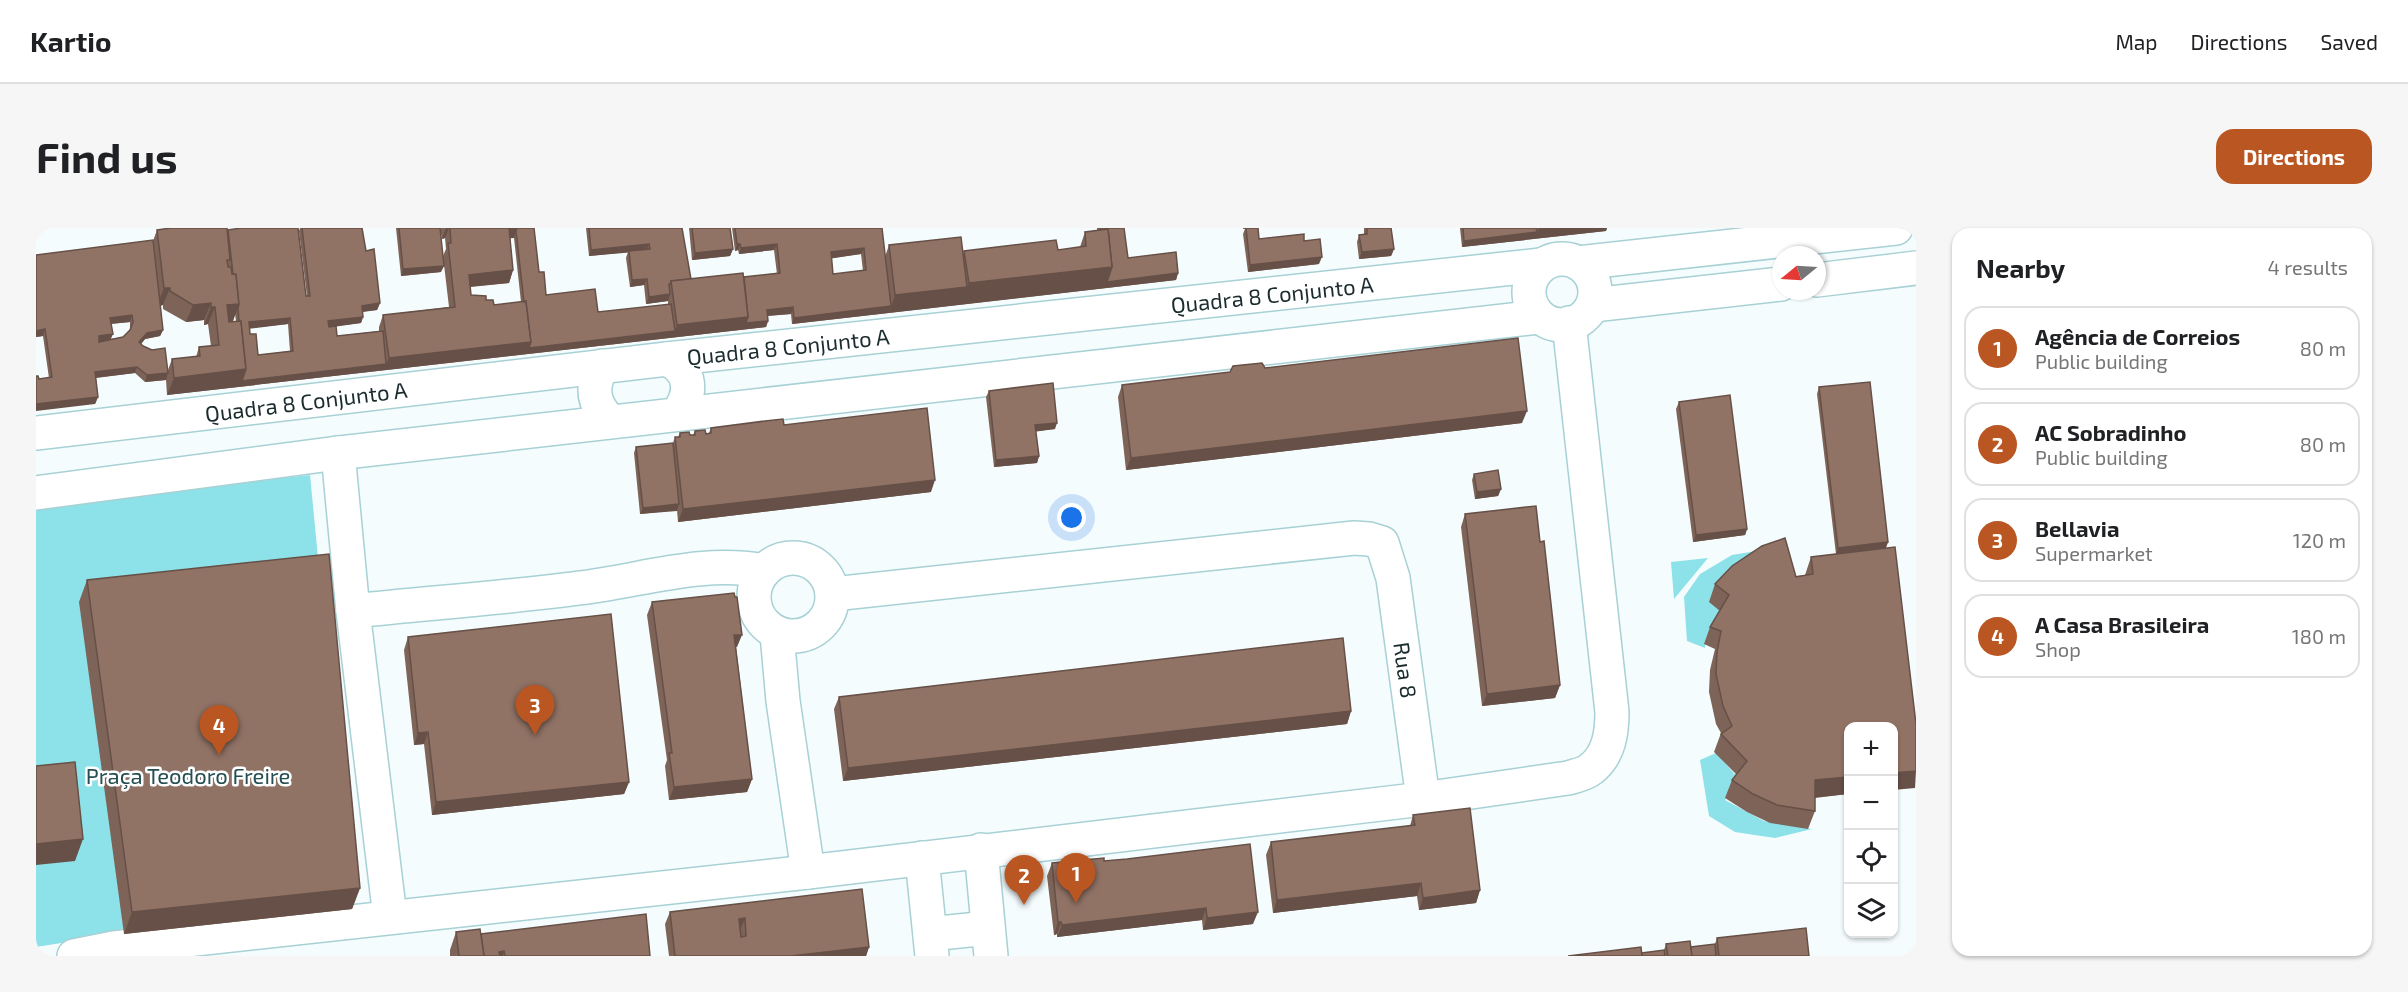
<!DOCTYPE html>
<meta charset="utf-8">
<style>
body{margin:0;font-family:"Exo 2",sans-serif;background:#f6f6f6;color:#202124}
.controls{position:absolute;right:18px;bottom:18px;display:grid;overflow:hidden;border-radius:12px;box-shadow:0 2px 4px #0004}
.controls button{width:54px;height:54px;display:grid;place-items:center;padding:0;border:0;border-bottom:2px solid #e0e0e0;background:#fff;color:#202124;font:30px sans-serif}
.compass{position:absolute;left:1736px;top:18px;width:54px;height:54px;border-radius:50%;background:#fff;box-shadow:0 2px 4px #0004;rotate:252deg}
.you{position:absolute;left:1036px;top:290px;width:21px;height:21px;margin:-15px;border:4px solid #fff;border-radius:50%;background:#1a73e8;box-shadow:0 0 0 9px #1a73e833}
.badge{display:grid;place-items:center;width:39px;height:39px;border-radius:50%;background:#ba5622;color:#fff;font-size:20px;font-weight:700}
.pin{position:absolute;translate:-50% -50px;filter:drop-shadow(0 2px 3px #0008)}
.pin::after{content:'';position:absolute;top:32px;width:21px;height:18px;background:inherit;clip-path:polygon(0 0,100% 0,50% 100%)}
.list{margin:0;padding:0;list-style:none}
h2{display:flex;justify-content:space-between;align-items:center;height:78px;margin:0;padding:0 24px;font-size:26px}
h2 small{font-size:20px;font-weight:400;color:#757577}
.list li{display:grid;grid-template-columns:39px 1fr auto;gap:18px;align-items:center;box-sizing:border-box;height:84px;margin:0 12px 12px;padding:0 12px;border:2px solid #e0e0e0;border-radius:18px}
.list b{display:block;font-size:22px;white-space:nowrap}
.list p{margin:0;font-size:20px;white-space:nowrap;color:#757577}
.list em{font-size:20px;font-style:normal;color:#757577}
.icon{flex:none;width:33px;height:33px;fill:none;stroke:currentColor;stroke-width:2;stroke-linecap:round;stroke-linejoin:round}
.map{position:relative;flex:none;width:1880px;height:728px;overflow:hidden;border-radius:18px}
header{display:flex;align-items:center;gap:36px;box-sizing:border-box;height:84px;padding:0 30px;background:#fff;border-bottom:2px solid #e0e0e0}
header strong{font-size:28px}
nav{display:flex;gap:33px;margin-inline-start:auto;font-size:21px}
.intro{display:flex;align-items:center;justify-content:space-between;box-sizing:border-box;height:144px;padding:0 36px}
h1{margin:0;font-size:42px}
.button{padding:15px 27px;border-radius:18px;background:#ba5622;color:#fff;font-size:21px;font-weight:700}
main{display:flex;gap:36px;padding:0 36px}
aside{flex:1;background:#fff;border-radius:18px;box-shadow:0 2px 4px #0004}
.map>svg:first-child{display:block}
</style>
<header>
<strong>Kartio</strong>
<nav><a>Map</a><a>Directions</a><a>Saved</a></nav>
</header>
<div class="intro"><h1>Find us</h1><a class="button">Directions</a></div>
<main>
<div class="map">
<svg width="1880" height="728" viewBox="0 0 1880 728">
<rect width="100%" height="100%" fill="#f4fcfd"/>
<g fill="#8de1e8">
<polygon points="274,247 316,681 63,709 0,719 0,277"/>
<polygon points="1744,319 1688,384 1669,415 1669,420 1651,413 1648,369 1664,346 1696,327"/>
<polygon points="1672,330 1638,371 1635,334"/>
<polygon points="1680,525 1704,552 1689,572 1728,593 1776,601 1739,610 1699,604 1673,588 1664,532"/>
</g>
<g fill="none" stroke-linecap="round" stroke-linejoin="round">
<g stroke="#a8d1d5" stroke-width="36">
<g id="minor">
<circle cx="1526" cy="64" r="33"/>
<polyline points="1542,35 1860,0"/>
<polyline points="1781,52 1880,40"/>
<polyline points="1557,77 1745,56"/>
<path d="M631,131C656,143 657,165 641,186"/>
<path d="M566,138C554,160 557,176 574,193"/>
<polyline points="0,205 631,131 1505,37"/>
<polyline points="302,225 317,383 354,689"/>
<polyline points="0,265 302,225 1503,89"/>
<circle cx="757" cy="369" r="39"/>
<polyline points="797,366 1318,310 1333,311 1346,315 1357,350 1387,571"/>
<path d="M317,383C392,375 468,370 543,360C604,353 667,331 728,343"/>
<polyline points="741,406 747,473 772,644"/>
<polyline points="945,622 955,728"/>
<polyline points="886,630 896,728"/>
<polyline points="894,706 952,700"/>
<path d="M38,728L78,720L772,644L1387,571L1532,550C1539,548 1549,546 1555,541C1573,527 1576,505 1576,484L1533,95"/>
</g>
</g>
<use href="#minor" stroke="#fff" stroke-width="33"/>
</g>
<g fill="#7d6358" fill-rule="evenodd">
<path d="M264,0H326L330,23L344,75L341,82L327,84V89L325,95L300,98L301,108L343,103V99L347,87L413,79L407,28L410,21L409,10L406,11L404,0H498L503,44L510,67L562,84L632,77V73L610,76L608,57L594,59L590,30L592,24L553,28L550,0H646L655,51L708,49L741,46L738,22L703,26L702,22L699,23L696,0H846L849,29L853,17L927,26L928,23L1022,22L1044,19L1049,4L1061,2V0H1088L1092,30L1142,45L1140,52L756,96L755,86L732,88V93L730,99L131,167L130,152L109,154L99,145L60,150L62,169L59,176L3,151L13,150L7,108L0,109L117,13L121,2L191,3L271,68L263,3ZM474,10H478L485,74L458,77L450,72L435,67V59L473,55L477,42ZM825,26L827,43L797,46L795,30ZM127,77V81L150,94L168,92V97L172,96L175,118L163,119L160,129L136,131L132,142L105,116L109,111L124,108L127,102L124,78ZM199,86L200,93H197ZM94,94V102L87,109L75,111V96ZM252,96L254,123L222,127L214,106V100Z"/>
<polygon points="360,0 404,0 405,44 365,48"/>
<polygon points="653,0 694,0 697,21 694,28 656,32"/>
<polygon points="1207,0 1222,0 1223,11 1268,13 1283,36 1212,44 1207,6 1209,1 1207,1"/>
<polygon points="1328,0 1355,0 1358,21 1355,28 1323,31 1321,14 1323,7 1328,7"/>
<polygon points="1424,0 1571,0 1570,3 1426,19"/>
<polygon points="1229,140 1486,195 1090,242 1082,169 1086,157"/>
<polygon points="1783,159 1852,314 1850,320 1879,560 1812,498 1812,566 1779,570 1779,583 1772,601 1734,595 1711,584 1689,570 1696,552 1700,546 1678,524 1685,505 1680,496 1673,464 1674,442 1679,421 1668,416 1674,399 1684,383 1673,374 1679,356 1769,347 1775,329 1800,326 1781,166"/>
<polygon points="953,163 1019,201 1000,203 1003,228 1001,235 958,239 950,169"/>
<polygon points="1643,174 1711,301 1709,307 1657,314 1640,181"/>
<polygon points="748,197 895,264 642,294 641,282 604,286 598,225 600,219 637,215 639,209 642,209 644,205 654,207 657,207 659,203 670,206 673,205 675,200"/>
<polygon points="1438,246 1465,261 1462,268 1439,271 1436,252"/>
<polygon points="1429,286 1504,314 1524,457 1519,470 1446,478 1425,299"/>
<polygon points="51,352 324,660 316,681 88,706 43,374"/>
<polygon points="616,374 701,419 700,419 716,551 711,564 633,572 629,538 631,532 611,387"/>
<polygon points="372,409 593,554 588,566 396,587 388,516 378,517 368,422"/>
<polygon points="803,469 1315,483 1311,496 807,553 798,481"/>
<polygon points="1377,587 1444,662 1440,675 1383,682 1381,668 1237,685 1230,627 1235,614 1374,598"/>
<polygon points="1068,633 1217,696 1167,702 1166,692 1021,709 1021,706 1018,707 1011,648 1016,635"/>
<polygon points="826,661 833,719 830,728 633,728 629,696 634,684"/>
<polygon points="420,704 445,706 614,728 414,728 414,722"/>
<polygon points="1681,710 1773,728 1532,728 1606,725 1628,722 1630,716 1655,719 1679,716"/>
</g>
<g fill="#665047">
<polygon points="410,0 413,0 409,10 406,11"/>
<polygon points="472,0 481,0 478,10 468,11"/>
<polygon points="1503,0 1571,0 1570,3 1426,19 1428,13 1501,4"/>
<polygon points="613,16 610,23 553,28 555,22"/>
<polygon points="701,16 704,16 702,22 699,23"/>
<polygon points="741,16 738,22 703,26 705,20"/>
<polygon points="828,20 825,26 792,31 795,24"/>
<polygon points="697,21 694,28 656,32 659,25"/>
<polygon points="1358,21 1355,28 1323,31 1326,24"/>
<polygon points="1286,29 1283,36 1212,44 1214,37"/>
<polygon points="408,38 405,44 365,48 367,41"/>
<polygon points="1076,39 1142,45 1140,52 853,85 859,67 931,59 933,55"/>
<polygon points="477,42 473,55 429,59 433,47"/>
<polygon points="611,51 608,57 594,59 596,52"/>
<polygon points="128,60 134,60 127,77 121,78"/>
<polygon points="634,66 632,73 610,76 613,69"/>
<polygon points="175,75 168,92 150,94 157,77"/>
<polygon points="344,75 341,82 323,84 326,78"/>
<polygon points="203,76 197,93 184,95 191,77"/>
<polygon points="855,78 853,85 756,96 758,90"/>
<polygon points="175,79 179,79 172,96 168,97"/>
<polygon points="757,79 755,86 728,88 731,82"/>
<polygon points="96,87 94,94 72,96 74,90"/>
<polygon points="327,89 325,95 290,100 292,93"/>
<polygon points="712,89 732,93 730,99 131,167 138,150 210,141 350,136 353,130 495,114 639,103 641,97"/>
<polygon points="254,90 252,96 211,101 213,94"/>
<polygon points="9,101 7,108 0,109 0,103"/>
<polygon points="127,102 124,108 109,111 101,121 103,114 111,105"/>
<polygon points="77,106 74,113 60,115 63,108"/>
<polygon points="101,139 99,145 57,150 59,144"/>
<polygon points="132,145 130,152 109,154 111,147"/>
<polygon points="62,169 59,176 0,183 0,176"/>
<polygon points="1491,183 1486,195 1090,242 1095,230"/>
<polygon points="1021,195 1019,201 997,204 999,197"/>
<polygon points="1003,228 1001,235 958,239 960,232"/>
<polygon points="899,252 895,264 642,294 647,281"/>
<polygon points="1465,261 1462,268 1439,271 1441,264"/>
<polygon points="643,276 641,283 604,286 607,280"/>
<polygon points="1711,301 1709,307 1657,314 1660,307"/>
<polygon points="1852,314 1849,321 1800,326 1802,320"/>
<polygon points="698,407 706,407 701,419 694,420"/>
<polygon points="1524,457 1519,470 1446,478 1451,466"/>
<polygon points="1315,483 1311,496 807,553 812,540"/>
<polygon points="392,504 388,516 378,517 382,505"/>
<polygon points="1880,543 1879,560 1857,562 1857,545"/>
<polygon points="1812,549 1812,566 1773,570 1779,552"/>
<polygon points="716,551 711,564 633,572 638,559"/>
<polygon points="593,554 588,566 396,587 400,574"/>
<polygon points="47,611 39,633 0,637 0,616"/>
<polygon points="1385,655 1381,668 1237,685 1241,672"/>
<polygon points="324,660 316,681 88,706 96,684"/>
<polygon points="1444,662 1440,675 1383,682 1387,670"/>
<polygon points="1170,680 1166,692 1021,709 1026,697"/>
<polygon points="1222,684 1217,696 1167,702 1171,690"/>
<polygon points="709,690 704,702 703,691"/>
<polygon points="1022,694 1025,694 1021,706 1018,707"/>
<polygon points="833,719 830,728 755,728"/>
<polygon points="468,723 467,728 461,728 463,724"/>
</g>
<g fill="#917366" stroke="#665047" stroke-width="1.5" fill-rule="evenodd">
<polygon points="135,0 191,0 194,32 191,32 192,39 195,39 196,46 200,46 203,76 191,77 193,94 205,93 210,141 138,150 136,131 164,128 163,119 183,117 179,79 175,79 175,75 157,77 134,63 134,60 128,60 121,2"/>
<path d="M205,0H262L270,68H274L266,0H326L330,23L338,21L344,75L326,78L327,89L292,93L293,99L300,98L301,108L347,103L350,136L206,153L210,141L205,93H203L202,80L203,76L200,46H197L192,2ZM254,90L257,123L222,127L220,106H214L213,94Z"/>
<polygon points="363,0 404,0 408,38 367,41"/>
<polygon points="414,0 473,0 477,42 433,47 435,67 450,68 450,72 457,72 458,77 490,73 495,114 353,130 347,87 419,79 412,15 415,15"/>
<polygon points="481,0 498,0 503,44 508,44 510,67 559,61 562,84 635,76 639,103 493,120 495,114 490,73 488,74 480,3"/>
<polygon points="553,0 646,0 655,51 635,53 635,56 633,56 634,66 613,69 611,51 596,52 593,23 614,21 613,16 555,22"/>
<polygon points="656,0 694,0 697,21 659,25"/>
<path d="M699,0H846L855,78L758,90L757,79L731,82L732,93L710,95L712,89L708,49L744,45L741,16L705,20L704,16H701ZM828,20L830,42L797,46L795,24Z"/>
<polygon points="1064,0 1088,0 1092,30 1140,24 1142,45 1071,54 1076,39 1072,1 1064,2"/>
<polygon points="1210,0 1222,0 1223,11 1268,6 1268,13 1284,11 1286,29 1214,37"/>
<polygon points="1331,0 1355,0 1358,21 1326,24 1323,7 1331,6"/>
<polygon points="1427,0 1500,0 1501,4 1428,13"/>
<polygon points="1072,1 1076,39 933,55 928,23 1020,12 1022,22 1050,18 1049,4"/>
<polygon points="925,9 931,59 859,67 853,17"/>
<path d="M117,12L127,102L111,105L103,114L107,118L116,122L129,120L132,145L111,147L101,139L59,144L62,169L0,176V148H2L3,151L16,149L9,101L0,103V27ZM96,87L97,94L94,102L87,109L63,114V108L77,106L74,90Z"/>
<polygon points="707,45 712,89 641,97 635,53"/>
<polygon points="1482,110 1491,183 1095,230 1086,157 1194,144 1197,138 1226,135 1229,140"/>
<polygon points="1834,154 1852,314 1802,320 1783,159"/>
<polygon points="1017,155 1021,195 999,197 1003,228 960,232 953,163"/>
<polygon points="1694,167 1711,301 1660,307 1643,174"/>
<polygon points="891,180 899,252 647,281 639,209 644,209 644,205 653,204 654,207 659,207 659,203 669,202 670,206 675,205 675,200 729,193 747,191 748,197"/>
<polygon points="637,215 643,276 607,280 600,219"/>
<polygon points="1462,242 1465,261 1441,264 1438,246"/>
<polygon points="1500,278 1504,314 1508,313 1524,457 1451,466 1429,286"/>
<polygon points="1749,310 1760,349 1777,346 1775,329 1859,319 1880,496 1880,543 1857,545 1857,498 1812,498 1812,549 1779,552 1779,583 1741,577 1717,566 1696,552 1711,533 1685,506 1696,498 1687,478 1680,446 1681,424 1685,403 1674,399 1693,367 1679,356 1696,338 1726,318"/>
<polygon points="293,326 324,660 96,684 51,352"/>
<polygon points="698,365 699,369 701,369 706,407 698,407 716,551 638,559 633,525 636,525 616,374"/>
<polygon points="575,386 593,554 400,574 392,504 382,505 372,409"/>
<polygon points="1307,410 1315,483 812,540 803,469"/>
<polygon points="39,534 47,611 0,616 0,538"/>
<polygon points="1434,580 1444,662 1387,670 1385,655 1241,672 1235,614 1379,597 1377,587"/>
<polygon points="1214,616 1222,684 1171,690 1170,680 1026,697 1025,694 1022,694 1016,635 1068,630 1068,633 1091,631"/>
<path d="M826,661L833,719L755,728H639L634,684ZM709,690L710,708L705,709L703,691Z"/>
<polygon points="610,686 614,728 469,728 468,723 463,724 464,728 448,728 445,706"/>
<polygon points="1770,700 1773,728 1683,728 1681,710"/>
<polygon points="444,701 448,728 423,728 420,704"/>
<polygon points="1654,713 1656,728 1632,728 1630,716"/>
<polygon points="1679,716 1680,728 1656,728 1655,719"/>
<polygon points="1605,719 1606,728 1532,728"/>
<polygon points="1628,722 1629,728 1606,728 1606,725"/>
</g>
<g text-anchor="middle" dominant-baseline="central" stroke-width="5" stroke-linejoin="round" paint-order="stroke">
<g font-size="22" fill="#1c2c2e" stroke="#fff">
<text transform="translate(1236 66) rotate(-6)">Quadra 8 Conjunto A</text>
<text transform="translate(752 118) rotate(-6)">Quadra 8 Conjunto A</text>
<text transform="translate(270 173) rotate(-7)">Quadra 8 Conjunto A</text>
<text transform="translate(1370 442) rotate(82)">Rua 8</text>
</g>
<g font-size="22" fill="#254e52" stroke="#fff">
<text x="152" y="547">Praça Teodoro Freire</text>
</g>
</g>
</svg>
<div class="controls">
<button>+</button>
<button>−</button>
<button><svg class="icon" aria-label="locate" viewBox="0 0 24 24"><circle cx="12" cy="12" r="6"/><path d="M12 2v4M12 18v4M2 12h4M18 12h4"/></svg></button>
<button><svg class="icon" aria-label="layers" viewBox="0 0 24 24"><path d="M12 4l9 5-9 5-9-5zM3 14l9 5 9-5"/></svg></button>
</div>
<svg class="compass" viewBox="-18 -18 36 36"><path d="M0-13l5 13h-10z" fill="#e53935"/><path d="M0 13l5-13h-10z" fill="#757577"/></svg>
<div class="you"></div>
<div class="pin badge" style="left:1040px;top:675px">1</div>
<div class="pin badge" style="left:988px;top:677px">2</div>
<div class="pin badge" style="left:499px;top:507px">3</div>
<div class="pin badge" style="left:183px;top:527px">4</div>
</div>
<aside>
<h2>Nearby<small>4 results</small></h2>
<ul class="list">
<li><span class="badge">1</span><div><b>Agência de Correios</b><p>Public building</p></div><em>80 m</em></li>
<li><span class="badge">2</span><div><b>AC Sobradinho</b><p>Public building</p></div><em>80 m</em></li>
<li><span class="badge">3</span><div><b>Bellavia</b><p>Supermarket</p></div><em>120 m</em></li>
<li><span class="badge">4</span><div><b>A Casa Brasileira</b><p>Shop</p></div><em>180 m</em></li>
</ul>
</aside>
</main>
